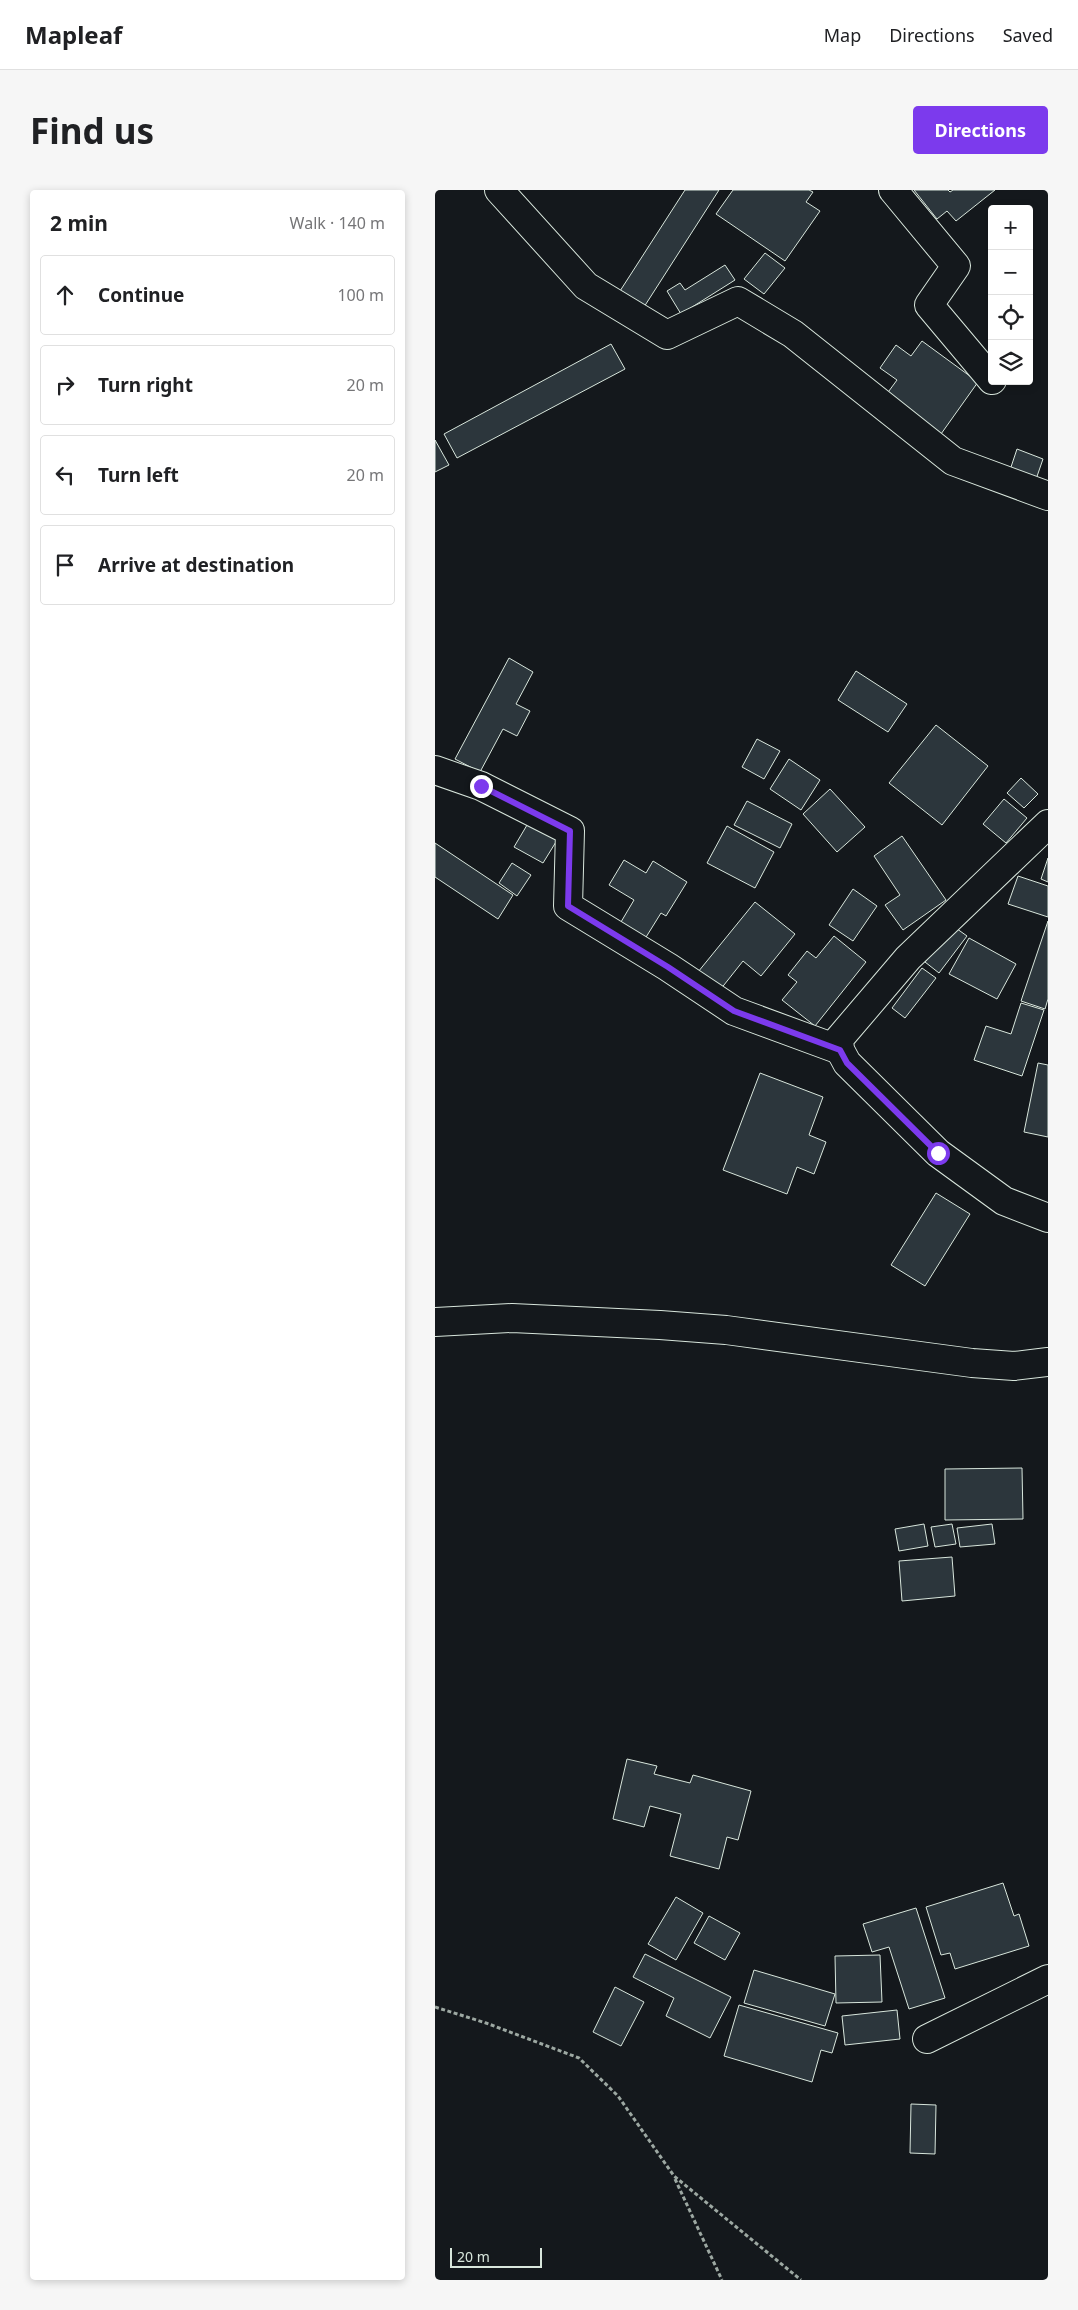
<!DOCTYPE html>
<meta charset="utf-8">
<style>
body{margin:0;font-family:"Noto Sans",sans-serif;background:#f6f6f6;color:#202124}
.controls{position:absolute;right:15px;top:15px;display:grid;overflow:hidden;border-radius:5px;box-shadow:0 2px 8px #0003}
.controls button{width:45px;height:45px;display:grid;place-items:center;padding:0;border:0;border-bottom:1px solid #e0e0e0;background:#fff;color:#202124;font:25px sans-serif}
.scale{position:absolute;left:15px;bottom:12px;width:92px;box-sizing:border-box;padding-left:5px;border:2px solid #d8e6dc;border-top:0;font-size:14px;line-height:18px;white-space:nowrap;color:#d8e6dc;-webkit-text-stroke:4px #14181c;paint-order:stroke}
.stop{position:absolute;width:15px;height:15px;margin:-11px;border:4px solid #7c3aed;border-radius:50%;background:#fff}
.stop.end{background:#7c3aed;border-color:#fff;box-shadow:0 1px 5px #0008}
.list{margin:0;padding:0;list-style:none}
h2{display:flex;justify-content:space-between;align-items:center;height:65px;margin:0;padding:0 20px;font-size:21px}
h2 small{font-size:16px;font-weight:400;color:#757577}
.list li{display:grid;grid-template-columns:32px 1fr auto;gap:15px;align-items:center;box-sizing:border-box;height:80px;margin:0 10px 10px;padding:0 10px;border:1px solid #e0e0e0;border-radius:5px}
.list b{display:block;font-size:19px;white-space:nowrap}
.list em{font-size:16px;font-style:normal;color:#757577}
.icon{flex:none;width:28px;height:28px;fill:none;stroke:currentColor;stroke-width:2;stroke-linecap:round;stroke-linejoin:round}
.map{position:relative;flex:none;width:613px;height:2090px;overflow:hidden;border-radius:5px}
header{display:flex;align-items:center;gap:30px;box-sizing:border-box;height:70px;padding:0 25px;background:#fff;border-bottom:1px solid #e0e0e0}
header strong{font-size:24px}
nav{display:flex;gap:28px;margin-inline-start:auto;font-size:18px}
.intro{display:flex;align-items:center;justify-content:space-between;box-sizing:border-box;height:120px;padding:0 30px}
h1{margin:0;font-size:35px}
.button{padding:12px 22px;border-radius:5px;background:#7c3aed;color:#fff;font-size:18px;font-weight:700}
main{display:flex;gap:30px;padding:0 30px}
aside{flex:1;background:#fff;border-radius:5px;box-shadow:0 2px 8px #0003}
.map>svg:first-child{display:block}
</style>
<header>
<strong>Mapleaf</strong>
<nav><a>Map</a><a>Directions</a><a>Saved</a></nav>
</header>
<div class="intro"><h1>Find us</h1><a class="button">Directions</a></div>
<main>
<aside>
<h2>2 min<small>Walk · 140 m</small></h2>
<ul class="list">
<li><svg class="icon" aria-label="ahead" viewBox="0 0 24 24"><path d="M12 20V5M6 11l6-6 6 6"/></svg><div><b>Continue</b></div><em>100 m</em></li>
<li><svg class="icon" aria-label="right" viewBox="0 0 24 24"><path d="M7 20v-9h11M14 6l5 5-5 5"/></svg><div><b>Turn right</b></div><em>20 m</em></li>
<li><svg class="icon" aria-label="left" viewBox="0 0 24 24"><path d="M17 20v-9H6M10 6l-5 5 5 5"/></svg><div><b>Turn left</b></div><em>20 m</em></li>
<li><svg class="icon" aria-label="arrive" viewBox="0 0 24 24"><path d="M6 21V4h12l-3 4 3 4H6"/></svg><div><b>Arrive at destination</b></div></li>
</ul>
</aside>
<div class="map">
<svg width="613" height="2090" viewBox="0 0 613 2090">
<rect width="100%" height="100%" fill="#14181c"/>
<g fill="#2c363c" stroke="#d8e6dc">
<polygon points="250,0 284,0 209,117 185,101"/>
<polygon points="298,0 374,0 378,2 371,12 385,21 350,71 281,24"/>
<polygon points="479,0 513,0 515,2 518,0 560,0 521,31 512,21 502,29"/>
<polygon points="330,63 350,78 329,104 309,89"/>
<polygon points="290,75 300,90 246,124 232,101 245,93 250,100"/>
<polygon points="487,151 543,192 506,244 451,205 462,190 445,178 461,155 476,166"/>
<polygon points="176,154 190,179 22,268 9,244"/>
<polygon points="0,250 14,275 0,282"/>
<polygon points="582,259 608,269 598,298 572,289"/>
<polygon points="74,468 98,482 81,514 95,521 82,546 68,539 45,582 20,569"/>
<polygon points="421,481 472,514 453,542 403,510"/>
<polygon points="501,535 553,576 507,635 454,593"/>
<polygon points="322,549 345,561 329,589 307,577"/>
<polygon points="354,569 385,590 366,620 335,599"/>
<polygon points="586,588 603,604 589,618 572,603"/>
<polygon points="395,599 430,637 402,662 368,624"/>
<polygon points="569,609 592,628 571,653 548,634"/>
<polygon points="312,611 357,634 345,658 299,635"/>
<polygon points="95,630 124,647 108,673 79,657"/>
<polygon points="292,636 339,662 320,698 272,673"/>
<polygon points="467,646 511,710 468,740 450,715 465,705 439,666"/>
<polygon points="0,653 78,705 63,729 0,687"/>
<polygon points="613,668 613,692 606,689"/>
<polygon points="189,670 211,683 218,671 252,692 231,726 226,723 208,752 183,737 199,710 174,695"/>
<polygon points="77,673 96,685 82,706 64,693"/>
<polygon points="583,686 613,696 613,727 573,714"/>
<polygon points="418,699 442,716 418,751 394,735"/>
<polygon points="320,712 360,744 326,786 308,771 285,800 263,782"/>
<polygon points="613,731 613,809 610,819 586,811"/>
<polygon points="518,736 532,746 504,783 490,772"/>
<polygon points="399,746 431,772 380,836 347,810 362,792 353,785 372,761 381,768"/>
<polygon points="534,748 581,774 562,809 514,784"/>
<polygon points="487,778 501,788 470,828 457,818"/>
<polygon points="586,813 609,820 587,886 539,870 551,836 576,844"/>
<polygon points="603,873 613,875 613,947 589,942"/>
<polygon points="325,883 388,907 374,945 391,952 379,984 362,977 352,1004 288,980"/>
<polygon points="501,1003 535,1024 490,1096 456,1075"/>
<polygon points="587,1278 588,1329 510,1330 510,1279"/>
<polygon points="489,1334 493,1356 464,1361 460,1339"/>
<polygon points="517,1334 521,1354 500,1357 496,1337"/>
<polygon points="557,1334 560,1354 525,1357 522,1338"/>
<polygon points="517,1367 520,1406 467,1411 464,1371"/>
<polygon points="192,1569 222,1576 219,1584 255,1593 258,1585 316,1601 303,1650 292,1647 284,1679 235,1666 246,1624 215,1616 209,1637 178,1629"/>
<polygon points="568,1693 579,1726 584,1724 594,1756 520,1779 515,1763 506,1765 491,1717"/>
<polygon points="241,1707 268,1723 241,1770 213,1754"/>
<polygon points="481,1718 510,1808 474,1819 454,1757 437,1762 428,1734"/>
<polygon points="274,1726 305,1743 290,1770 259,1753"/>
<polygon points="210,1764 296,1807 275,1848 231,1826 239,1808 198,1787"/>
<polygon points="445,1765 447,1812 401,1813 400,1766"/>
<polygon points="319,1780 400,1804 390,1836 309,1813"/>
<polygon points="180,1797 209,1812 186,1856 158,1842"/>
<polygon points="304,1815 403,1843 397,1863 386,1860 377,1892 289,1866"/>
<polygon points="462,1820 465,1849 410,1855 407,1826"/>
<polygon points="476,1914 501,1915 500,1964 475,1963"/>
</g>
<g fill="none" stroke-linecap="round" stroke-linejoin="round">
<g stroke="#d8e6dc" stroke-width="30">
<g id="minor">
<polyline points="64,0 151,96 232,145 303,111 358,144 518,271 613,306"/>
<polyline points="458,0 521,76 494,115 557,190"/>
<polyline points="0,580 46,596 135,641 133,716 233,777 299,821 405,860"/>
<polyline points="613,634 473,768 404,849 405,860 412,873 503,963 569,1011 613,1028"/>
<polyline points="0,1132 77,1128 225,1135 291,1140 537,1173 579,1176 613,1172"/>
<polyline points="492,1849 613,1789"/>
</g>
</g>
<g stroke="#9da8a2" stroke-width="3" stroke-dasharray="4 2.5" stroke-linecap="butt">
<polyline points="0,1817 51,1833 144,1868 183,1906 239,1986 366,2090"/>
<polyline points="240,1989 287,2090"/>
</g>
<use href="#minor" stroke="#14181c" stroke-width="28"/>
</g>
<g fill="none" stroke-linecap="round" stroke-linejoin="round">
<polyline stroke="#7c3aed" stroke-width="6" points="46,596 135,641 133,716 233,777 299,821 405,860 412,873 503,963"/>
</g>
</svg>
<div class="controls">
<button>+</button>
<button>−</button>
<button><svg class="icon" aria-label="locate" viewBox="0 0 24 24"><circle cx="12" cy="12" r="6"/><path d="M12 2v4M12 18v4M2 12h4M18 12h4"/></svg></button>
<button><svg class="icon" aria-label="layers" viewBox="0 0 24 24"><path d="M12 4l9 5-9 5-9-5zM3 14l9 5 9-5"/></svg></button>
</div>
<div class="scale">20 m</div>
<div class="stop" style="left:503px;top:963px"></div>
<div class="stop end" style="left:46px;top:596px"></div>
</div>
</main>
